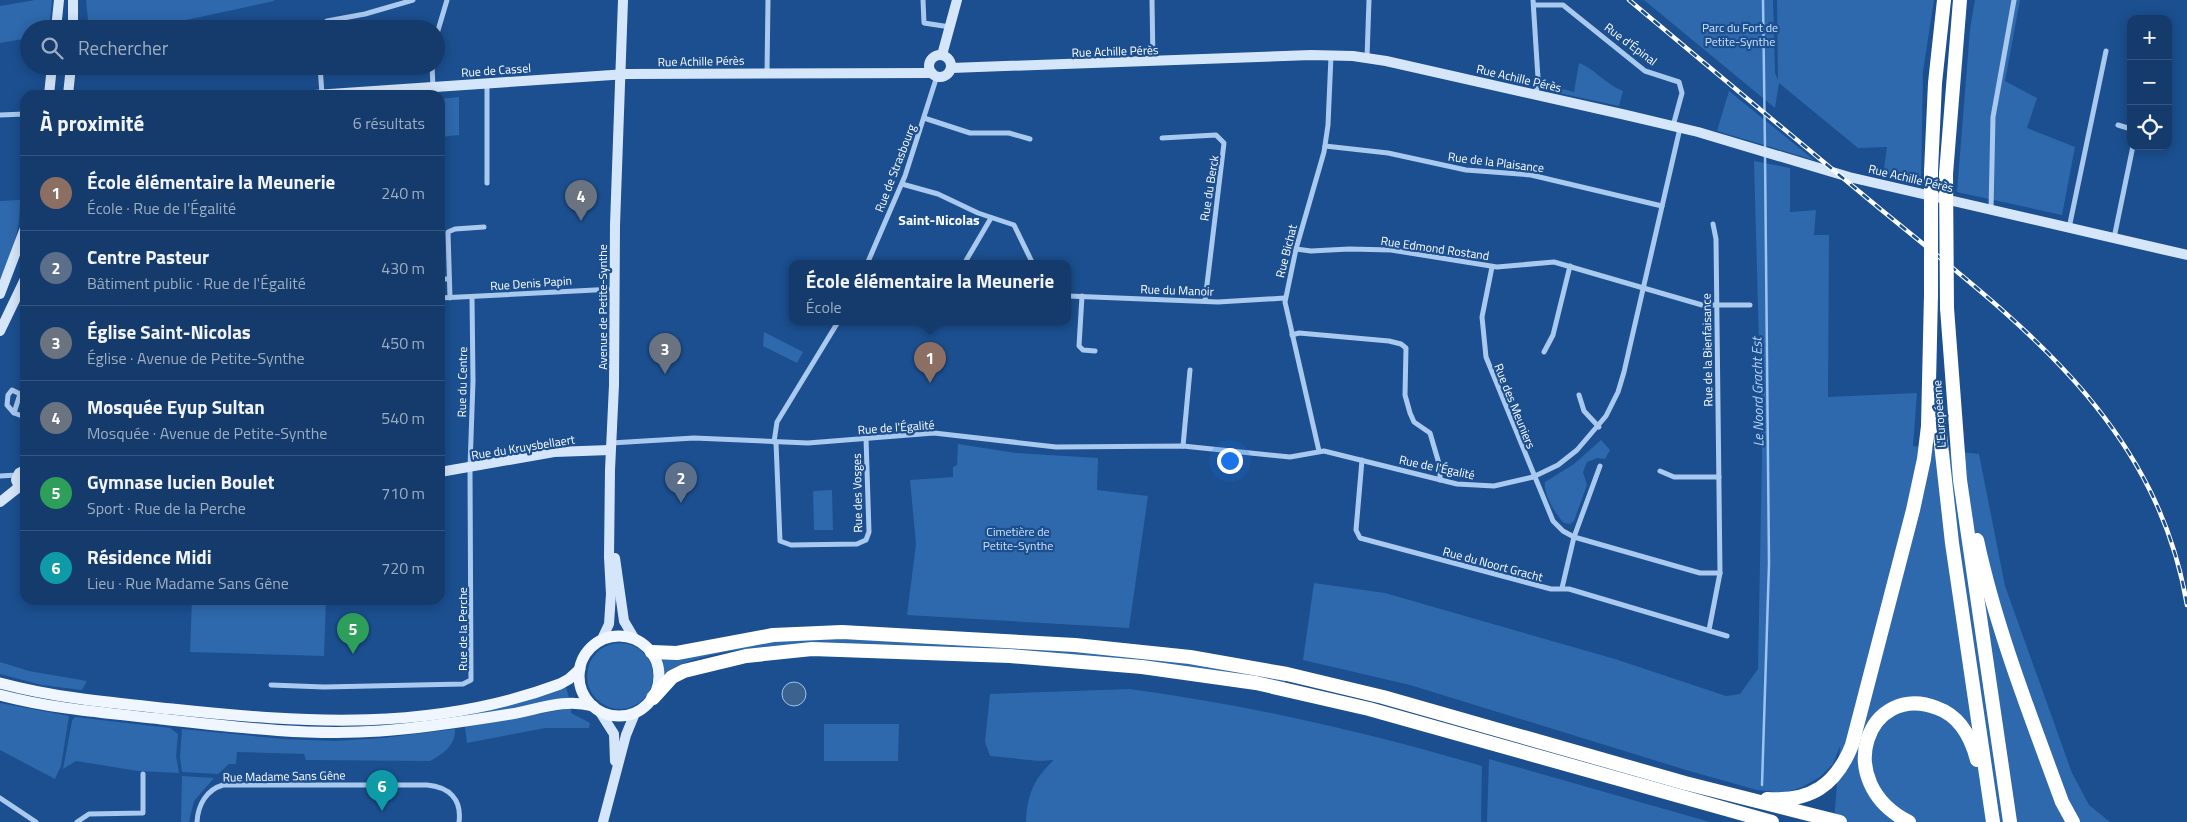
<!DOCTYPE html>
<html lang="fr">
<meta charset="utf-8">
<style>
body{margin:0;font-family:"Titillium Web",sans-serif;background:#1d4271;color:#f1f3f6}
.controls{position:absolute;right:15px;top:15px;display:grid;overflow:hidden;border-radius:10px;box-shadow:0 2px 12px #0003}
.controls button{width:45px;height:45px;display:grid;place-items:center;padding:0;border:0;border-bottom:1px solid #33557e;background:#143b6b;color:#f1f3f6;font:25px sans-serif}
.you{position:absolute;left:1229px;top:460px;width:18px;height:18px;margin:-12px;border:4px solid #fff;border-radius:50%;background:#1a73e8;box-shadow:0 0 0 8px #1a73e833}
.badge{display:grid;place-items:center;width:32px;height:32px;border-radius:50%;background:#8c9099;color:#fff;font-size:16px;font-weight:700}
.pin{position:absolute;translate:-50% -41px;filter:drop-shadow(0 1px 2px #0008)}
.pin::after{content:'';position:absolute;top:26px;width:18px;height:15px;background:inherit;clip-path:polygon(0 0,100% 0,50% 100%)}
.popup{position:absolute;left:789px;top:260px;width:282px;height:65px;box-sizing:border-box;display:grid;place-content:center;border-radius:10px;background:#143b6b;filter:drop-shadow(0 1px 4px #0005);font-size:16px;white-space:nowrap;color:#9dadc1}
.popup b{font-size:19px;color:#f1f3f6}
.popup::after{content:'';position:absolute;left:50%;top:100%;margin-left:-10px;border:10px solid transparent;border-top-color:#143b6b}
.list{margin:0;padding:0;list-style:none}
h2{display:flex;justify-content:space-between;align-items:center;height:65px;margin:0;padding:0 20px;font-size:21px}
h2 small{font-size:16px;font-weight:400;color:#9dadc1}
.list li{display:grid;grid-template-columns:32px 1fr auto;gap:15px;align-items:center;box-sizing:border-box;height:75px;padding:0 20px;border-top:1px solid #33557e}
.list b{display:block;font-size:19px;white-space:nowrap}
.list p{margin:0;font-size:16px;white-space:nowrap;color:#9dadc1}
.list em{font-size:16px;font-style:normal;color:#9dadc1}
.icon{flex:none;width:28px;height:28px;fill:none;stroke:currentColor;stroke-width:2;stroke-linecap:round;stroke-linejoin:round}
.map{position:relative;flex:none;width:2187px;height:822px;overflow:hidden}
.search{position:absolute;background:#143b6b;box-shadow:0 2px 12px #0003;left:20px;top:20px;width:425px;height:55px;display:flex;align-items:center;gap:12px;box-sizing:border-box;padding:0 18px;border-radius:28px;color:#9dadc1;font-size:19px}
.panel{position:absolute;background:#143b6b;box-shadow:0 2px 12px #0003;left:20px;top:90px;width:425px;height:515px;border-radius:15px}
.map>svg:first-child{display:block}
</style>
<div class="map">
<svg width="2187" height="822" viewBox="0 0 2187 822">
<rect width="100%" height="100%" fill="#1b4f8f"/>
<g fill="#2e69ad">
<polygon points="35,0 52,0 49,29 29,29 29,38 0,43 0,6"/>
<polygon points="86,0 274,0 274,1 144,29 89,29"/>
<polygon points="1644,0 1773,0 1775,73 1778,80 1777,0 1934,0 1923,71 1921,185 1883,175 1887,147 1858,148 1779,83 1775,108"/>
<polygon points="1975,0 2020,0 2005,81 2037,98 2027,128 2075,147 2062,215 1957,192 1970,29"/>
<path d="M1579,63C1594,68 1606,85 1623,91L1619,106L1550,91L1545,86V84L1574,92Z"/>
<polygon points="1729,91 1814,160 1717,131"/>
<polygon points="459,97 459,135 440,137 440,99"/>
<polygon points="1754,161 1790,168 1790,212 1816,210 1814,235 1829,235 1828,397 1917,393 1913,446 1979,454 2005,586 2072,773 2089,805 2110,822 1834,822 1840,746 1833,764 1820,777 1802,787 1784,793 1757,790 1686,770 1410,685 1303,660 1314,583 1385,593 1615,659 1726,696 1740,694 1758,669 1762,454"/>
<path d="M20,200C20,229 13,253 0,279V201Z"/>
<polygon points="764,332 803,352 797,363 763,346"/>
<path d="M1601,440L1610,450L1605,459L1597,458L1587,462L1583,472L1587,485L1574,521L1570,524L1564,523C1556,515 1543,494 1545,482L1574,464Z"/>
<polygon points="958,444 1016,453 1098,458 1097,490 1148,496 1129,628 907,615 916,544 910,480 953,477 953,467 957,465"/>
<polygon points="832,490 833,530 814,530 813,491"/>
<polygon points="192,600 326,600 324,656 190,652"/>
<path d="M830,639L996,645L1161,659L1286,679L1285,683L1157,662L800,644C763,646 694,652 664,674L661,658L777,641Z"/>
<circle cx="620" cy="676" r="33"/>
<polygon points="0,662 29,671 87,681 82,690 42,685 0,674"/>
<polygon points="566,687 569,698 475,716 473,711"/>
<path d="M1130,689C1249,705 1366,732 1482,766L1481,822H1026C1027,795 1034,778 1054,760L1039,761L990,756L985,742L990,694Z"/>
<polygon points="0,703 69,716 61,766 55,779 0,750"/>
<polygon points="571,708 571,713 590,723 589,728 545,728 467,743 465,727"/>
<polygon points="75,717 170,728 178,734 176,756 179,773 138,771 76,761 63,769 72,721"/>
<polygon points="824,724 899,724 898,761 824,761"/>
<path d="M182,729L283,739L335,741L383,738L455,729C456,745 443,754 430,761L306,760L304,754L237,752L236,764H229L218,774L182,772L180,757Z"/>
<polygon points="1489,759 1710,822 1487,822"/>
<polygon points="182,776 214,778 194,801 189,822 181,822"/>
</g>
<circle fill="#3c6290" stroke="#9cc4f0" cx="794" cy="694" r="12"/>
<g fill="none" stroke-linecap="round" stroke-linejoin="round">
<g stroke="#9cc4f0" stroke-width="2.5">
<polyline points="1763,0 1765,148"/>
<polyline points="1762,785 1769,564 1765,154"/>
</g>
<g stroke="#a9c9ee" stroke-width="5">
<polyline points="923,0 924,23 950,27"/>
<polyline points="1152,0 1153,62"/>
<polyline points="1533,0 1538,78 1536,95"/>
<polyline points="1534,5 1563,5 1645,71 1679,82 1682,93 1673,126"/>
<polyline points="320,29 327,21 365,14 413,0"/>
<polyline points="436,37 447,0"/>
<polyline points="1367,58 1369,0"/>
<polyline points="320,66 322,94"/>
<polyline points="432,66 433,87"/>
<polyline points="767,73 768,0"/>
<polyline points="0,115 25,114"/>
<polyline points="924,118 970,133 1009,133 1030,139"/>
<polyline points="2118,125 2131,129"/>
<polyline points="1162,138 1216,135 1224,143 1205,301"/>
<polyline points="1325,146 1388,153 1466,170 1531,175 1662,206"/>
<polyline points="487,183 487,84"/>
<polyline points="902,184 938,194 978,213 1014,225 1033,264"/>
<polyline points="1991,210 1993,117 2014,0"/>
<polyline points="2069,228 2106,51"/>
<polyline points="2114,238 2133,146"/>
<polyline points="1296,249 1311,251 1349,249 1391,250 1497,267 1554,262 1702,305 1750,305"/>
<polyline points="867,264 905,176 937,76"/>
<polyline points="964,264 991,218"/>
<polyline points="1492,267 1482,317 1486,357 1553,521 1563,531 1574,537 1700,573 1720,573"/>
<polyline points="440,279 449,279"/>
<polyline points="1068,296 1218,302 1285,298"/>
<polyline points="1082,296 1079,346 1083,350 1095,351"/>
<polyline points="440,298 614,289"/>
<polyline points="450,298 448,232 455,229 484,227"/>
<polyline points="1292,335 1299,333 1389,341 1401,344 1406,348 1405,395 1410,413 1414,422 1430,433 1440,467 1440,480"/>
<polyline points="1544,352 1553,335 1570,266"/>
<polyline points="1579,395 1584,411 1599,427"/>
<polyline points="14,413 20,394 12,390 8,395 7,405 14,413 25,417"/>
<polyline points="774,442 777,422 838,322"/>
<polyline points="776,442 780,541 791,545 857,544 866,540 869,532 866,438"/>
<polyline points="611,443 694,438 808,443 934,433 1056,447 1183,446 1290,457 1324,451 1457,484 1494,486 1533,477 1558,465 1577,450 1606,416 1618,392 1624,372 1680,128"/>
<polyline points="1183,446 1190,370"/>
<polyline points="1319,451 1285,302 1296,249 1324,152 1328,125 1331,56"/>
<polyline points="1362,460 1356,530 1360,538 1551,589 1569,589 1727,636"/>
<polyline points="1660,471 1674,477 1719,477"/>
<polyline points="0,476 17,475"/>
<polyline points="1562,588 1574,537 1600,466"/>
<polyline points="1709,630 1720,573 1716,239 1713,224"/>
<polyline points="271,685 324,687 463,684 471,680 470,467 473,381 472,297"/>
<polyline points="0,798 36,822"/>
<polyline points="77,822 89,814 143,813 143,774"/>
<path d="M197,822C198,805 206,790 223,785H427C449,787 462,799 459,822"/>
</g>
<g stroke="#d6e6fa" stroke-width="10">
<polyline points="56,29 59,0"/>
<polyline points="73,29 73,0"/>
<polyline points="942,55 957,0"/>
<circle cx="940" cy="66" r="11"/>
<polyline points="951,68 1311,55 1353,56 1386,61 1626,115 1698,132 1849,177 2187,255"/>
<polyline points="49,95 52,66"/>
<polyline points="68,95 71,66"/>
<polyline points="315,95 627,74 932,73"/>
<polyline points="0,294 25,228"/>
<polyline points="0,331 25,279"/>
<polyline points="25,470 19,473 16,480 19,487 25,489"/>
<polyline points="440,472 554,452 610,450"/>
<polyline points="0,502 19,487"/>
<polyline points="615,558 624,621 634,638"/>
<polyline points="602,639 609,624 611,594 609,557 610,470 614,385 615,225 623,0"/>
<polyline points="600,712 614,734 615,761"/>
<polyline points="603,822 626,735 635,713"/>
</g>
<g stroke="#f0f6ff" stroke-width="11">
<circle cx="619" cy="676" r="40"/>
<path d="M0,683C56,698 114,703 172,709C305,723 432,732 560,684L569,679L580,669"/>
<path d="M0,695C53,709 107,713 161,719C234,727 306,736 380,731C423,728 468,721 511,714C539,709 565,698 593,706"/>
</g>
<g stroke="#fff" stroke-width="14">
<polyline points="1931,171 1935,83 1944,0"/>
<polyline points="1946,174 1960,0"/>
<polyline points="1947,308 1960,480 2010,822"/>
<polyline points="1936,399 1952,543 1993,822"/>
<path d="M1977,540C1996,629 2031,717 2062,802L2073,822"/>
<polyline points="652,652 677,653 773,635 842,632 1075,645 1190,657 1287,674 1383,697 1685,783 1840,822"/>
<polyline points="653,698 672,677 684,671 746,656 812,649 1010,656 1142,667 1256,683 1369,709 1772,822"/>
<path d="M1767,799C1811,802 1836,785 1852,745L1913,510L1924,459L1928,426L1931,295"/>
<path d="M1909,822C1830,782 1868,681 1937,708C1960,716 1971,737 1977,760"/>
</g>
<g stroke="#fff" stroke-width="4.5">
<path id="rail" d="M1629,0C1710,68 1791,135 1873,203C2010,316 2155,416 2187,605"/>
</g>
<use href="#rail" stroke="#1b4f8f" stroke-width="2.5" stroke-dasharray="8" stroke-linecap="butt"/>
<g stroke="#fff" stroke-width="14">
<polyline points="1946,174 1947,308"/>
<polyline points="1931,295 1931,171"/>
</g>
</g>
<g text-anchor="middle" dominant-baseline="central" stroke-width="4.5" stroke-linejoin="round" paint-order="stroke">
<g font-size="12" fill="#cfe3fa" stroke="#1b4f8f">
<text x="1740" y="27">Parc du Fort de<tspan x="1740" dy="14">Petite-Synthe</tspan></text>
<text x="1018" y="531">Cimetière de<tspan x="1018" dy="14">Petite-Synthe</tspan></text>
</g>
<g font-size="12" fill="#fff" stroke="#1b4f8f">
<text transform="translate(1631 44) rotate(37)">Rue d'Épinal</text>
<text transform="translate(1115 51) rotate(-2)">Rue Achille Pérès</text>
<text transform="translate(701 61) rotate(-1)">Rue Achille Pérès</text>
<text transform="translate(496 70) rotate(-4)">Rue de Cassel</text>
<text transform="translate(1519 78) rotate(13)">Rue Achille Pérès</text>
<text transform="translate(1496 162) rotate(7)">Rue de la Plaisance</text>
<text transform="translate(895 168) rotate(-69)">Rue de Strasbourg</text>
<text transform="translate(1911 178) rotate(13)">Rue Achille Pérès</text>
<text transform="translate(1209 188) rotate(-81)">Rue du Berck</text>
<text transform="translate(1435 248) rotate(8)">Rue Edmond Rostand</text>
<text transform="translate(1286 251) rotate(-76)">Rue Bichat</text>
<text transform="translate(531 283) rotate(-4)">Rue Denis Papin</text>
<text transform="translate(1177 290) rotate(2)">Rue du Manoir</text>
<text transform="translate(602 307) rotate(-90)">Avenue de Petite-Synthe</text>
<text transform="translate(1707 350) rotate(-91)">Rue de la Bienfaisance</text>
<text transform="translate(462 382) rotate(-89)">Rue du Centre</text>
<text transform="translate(1515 406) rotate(68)">Rue des Meuniers</text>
<text transform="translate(1939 414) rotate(-94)">L'Européenne</text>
<text transform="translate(896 427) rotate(-4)">Rue de l'Égalité</text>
<text transform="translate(523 447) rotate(-9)">Rue du Kruysbellaert</text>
<text transform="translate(1437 467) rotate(12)">Rue de l'Égalité</text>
<text transform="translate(857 493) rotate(-91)">Rue des Vosges</text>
<text transform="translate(1493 564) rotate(15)">Rue du Noort Gracht</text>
<text transform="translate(462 629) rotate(-90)">Rue de la Perche</text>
<text transform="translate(284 776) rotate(-1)">Rue Madame Sans Gêne</text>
</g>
<g font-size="14" font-weight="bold" fill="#fff" stroke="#1b4f8f">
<text x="939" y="219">Saint-Nicolas</text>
</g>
<g font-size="14" font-style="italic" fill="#b5d3f5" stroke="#1b4f8f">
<text transform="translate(1757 392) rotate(-91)">Le Noord Gracht Est</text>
</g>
</g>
</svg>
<div class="controls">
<button>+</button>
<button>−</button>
<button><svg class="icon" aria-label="locate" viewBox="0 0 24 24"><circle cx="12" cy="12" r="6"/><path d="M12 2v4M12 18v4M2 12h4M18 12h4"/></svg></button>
</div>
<div class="you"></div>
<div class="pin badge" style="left:930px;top:383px;background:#8d6e63">1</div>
<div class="popup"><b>École élémentaire la Meunerie</b>École</div>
<div class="pin badge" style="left:681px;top:503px;background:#5c6f8a">2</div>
<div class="pin badge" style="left:665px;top:374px;background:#6b7280">3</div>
<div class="pin badge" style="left:581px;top:221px;background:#6b7280">4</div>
<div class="pin badge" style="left:353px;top:654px;background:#2e9e5b">5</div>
<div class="pin badge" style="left:382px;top:811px;background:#0f9aa8">6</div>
<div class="search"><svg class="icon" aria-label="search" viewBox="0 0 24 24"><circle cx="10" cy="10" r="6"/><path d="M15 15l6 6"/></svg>Rechercher</div>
<section class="panel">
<h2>À proximité<small>6 résultats</small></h2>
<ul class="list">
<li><span class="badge" style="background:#8d6e63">1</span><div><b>École élémentaire la Meunerie</b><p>École · Rue de l'Égalité</p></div><em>240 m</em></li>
<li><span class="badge" style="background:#5c6f8a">2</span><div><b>Centre Pasteur</b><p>Bâtiment public · Rue de l'Égalité</p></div><em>430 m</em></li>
<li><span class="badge" style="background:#6b7280">3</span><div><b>Église Saint-Nicolas</b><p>Église · Avenue de Petite-Synthe</p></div><em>450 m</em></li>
<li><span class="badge" style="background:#6b7280">4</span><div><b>Mosquée Eyup Sultan</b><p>Mosquée · Avenue de Petite-Synthe</p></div><em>540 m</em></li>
<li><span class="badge" style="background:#2e9e5b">5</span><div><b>Gymnase lucien Boulet</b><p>Sport · Rue de la Perche</p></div><em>710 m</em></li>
<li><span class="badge" style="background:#0f9aa8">6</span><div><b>Résidence Midi</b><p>Lieu · Rue Madame Sans Gêne</p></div><em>720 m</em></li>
</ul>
</section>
</div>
